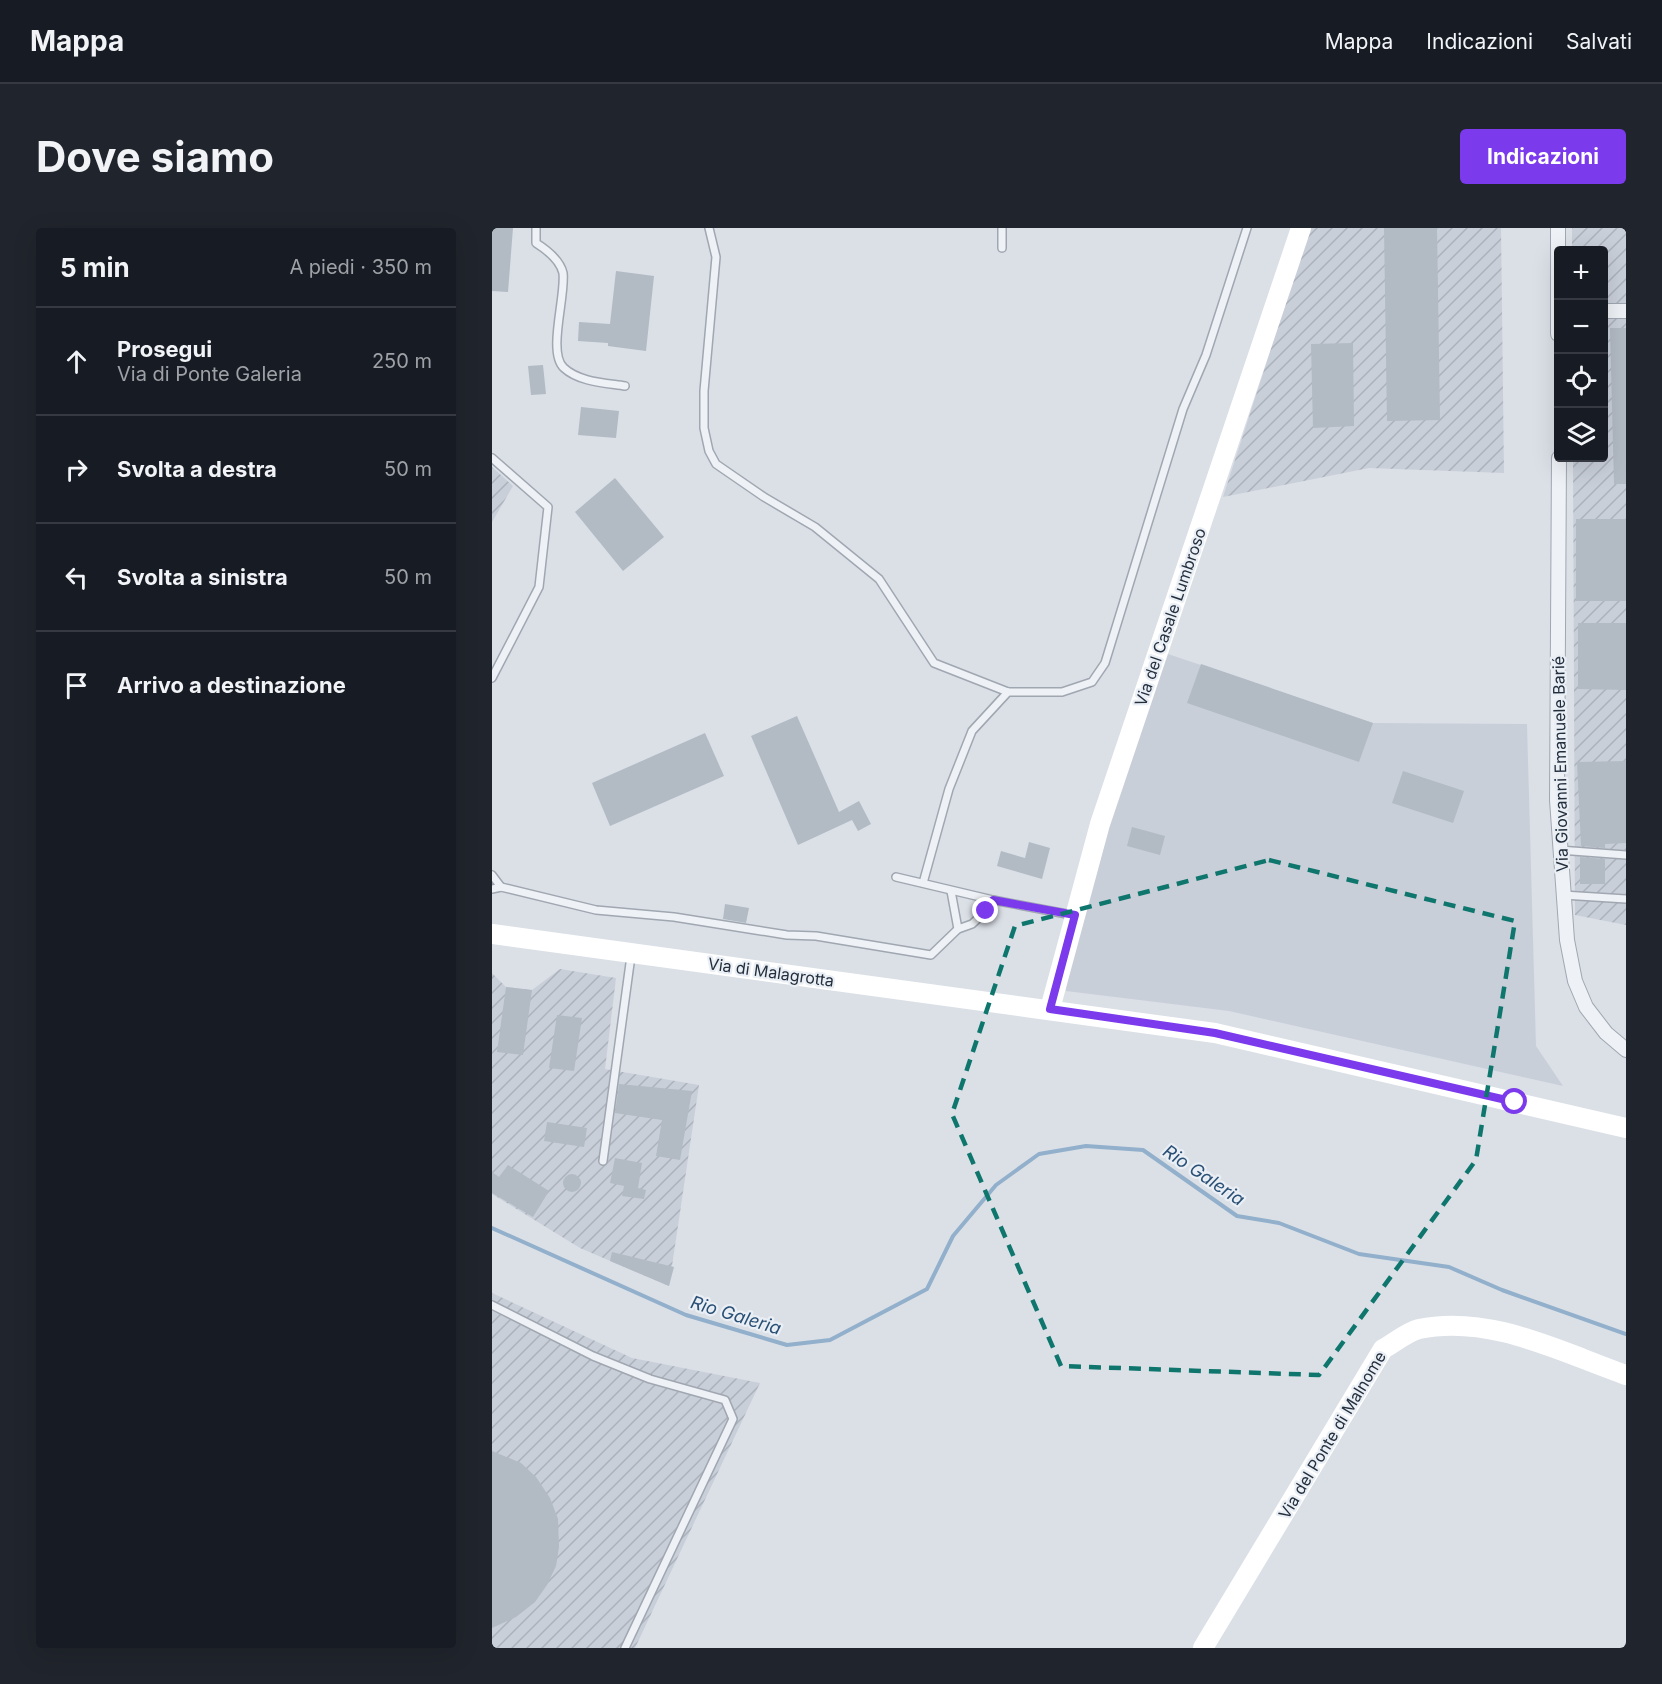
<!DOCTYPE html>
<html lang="it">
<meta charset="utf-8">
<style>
body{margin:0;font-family:Inter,sans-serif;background:#20242c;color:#f1f3f6}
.controls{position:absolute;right:18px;top:18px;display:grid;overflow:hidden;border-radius:6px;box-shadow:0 6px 24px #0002}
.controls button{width:54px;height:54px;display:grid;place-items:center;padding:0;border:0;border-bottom:2px solid #363941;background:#171b24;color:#f1f3f6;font:30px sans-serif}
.stop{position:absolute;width:18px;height:18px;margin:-14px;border:4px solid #7c3aed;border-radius:50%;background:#fff}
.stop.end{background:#7c3aed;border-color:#fff;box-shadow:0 2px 6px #0008}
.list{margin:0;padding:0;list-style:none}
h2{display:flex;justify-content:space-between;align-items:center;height:78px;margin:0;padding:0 24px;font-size:26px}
h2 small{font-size:20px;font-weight:400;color:#9ea1a6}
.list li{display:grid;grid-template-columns:39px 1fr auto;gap:18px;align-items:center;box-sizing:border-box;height:108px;padding:0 24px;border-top:2px solid #363941}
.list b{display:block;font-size:22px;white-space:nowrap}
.list p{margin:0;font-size:20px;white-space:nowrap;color:#9ea1a6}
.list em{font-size:20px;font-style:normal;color:#9ea1a6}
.icon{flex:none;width:33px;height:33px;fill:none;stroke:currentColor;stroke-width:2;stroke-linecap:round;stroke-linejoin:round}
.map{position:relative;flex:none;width:1134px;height:1420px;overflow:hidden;border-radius:6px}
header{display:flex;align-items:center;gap:36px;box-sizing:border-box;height:84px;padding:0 30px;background:#171b24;border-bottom:2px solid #363941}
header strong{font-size:28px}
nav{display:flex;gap:33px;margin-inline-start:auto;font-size:21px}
.intro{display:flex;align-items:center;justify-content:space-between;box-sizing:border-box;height:144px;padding:0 36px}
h1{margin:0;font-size:42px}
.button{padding:15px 27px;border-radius:6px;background:#7c3aed;color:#fff;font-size:21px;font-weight:700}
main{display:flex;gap:36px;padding:0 36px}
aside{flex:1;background:#171b24;border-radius:6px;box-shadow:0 6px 24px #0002}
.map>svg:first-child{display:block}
</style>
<header>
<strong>Mappa</strong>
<nav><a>Mappa</a><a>Indicazioni</a><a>Salvati</a></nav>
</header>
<div class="intro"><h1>Dove siamo</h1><a class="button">Indicazioni</a></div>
<main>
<aside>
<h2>5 min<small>A piedi · 350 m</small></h2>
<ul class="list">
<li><svg class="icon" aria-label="ahead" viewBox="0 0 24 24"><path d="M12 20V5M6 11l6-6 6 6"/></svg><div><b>Prosegui</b><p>Via di Ponte Galeria</p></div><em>250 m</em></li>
<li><svg class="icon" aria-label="right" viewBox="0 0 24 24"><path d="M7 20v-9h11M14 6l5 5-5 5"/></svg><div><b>Svolta a destra</b></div><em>50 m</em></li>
<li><svg class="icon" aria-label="left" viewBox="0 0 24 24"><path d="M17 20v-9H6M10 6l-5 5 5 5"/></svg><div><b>Svolta a sinistra</b></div><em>50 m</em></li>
<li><svg class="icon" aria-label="arrive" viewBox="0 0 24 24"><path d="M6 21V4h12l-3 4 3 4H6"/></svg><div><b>Arrivo a destinazione</b></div></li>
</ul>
</aside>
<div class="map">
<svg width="1134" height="1420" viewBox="0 0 1134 1420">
<defs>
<pattern id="industrial-furrows" width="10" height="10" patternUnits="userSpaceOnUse" patternTransform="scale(1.5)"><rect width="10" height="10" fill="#c9cfd9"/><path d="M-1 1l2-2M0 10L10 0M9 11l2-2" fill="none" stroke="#acb2bb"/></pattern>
</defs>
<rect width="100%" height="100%" fill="#dbe0e7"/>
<polygon fill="#c9cfd9" points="673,425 881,495 1035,496 1044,818 1071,858 737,783 574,763 573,751 627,564"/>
<g fill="url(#industrial-furrows)">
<polygon points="818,0 1009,0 1012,245 877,240 731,269"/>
<polygon points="1080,0 1134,0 1134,697 1083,687 1081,230 1112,230 1112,22 1080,22"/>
<polygon points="0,239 21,258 0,294"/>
<polygon points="68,741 124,750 113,841 207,857 177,1058 88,1020 0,966 0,745 14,759 40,762"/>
<polygon points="0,1065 140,1130 268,1155 143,1420 0,1420"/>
</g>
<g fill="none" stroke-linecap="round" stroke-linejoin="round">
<polyline stroke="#92b0cb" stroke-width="4" points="0,1000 194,1087 295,1117 338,1112 435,1061 461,1008 504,957 547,926 594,918 651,922 745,988 787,995 867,1026 957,1039 1010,1062 1134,1106"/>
</g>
<g fill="#b2bac4">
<polygon points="0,0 21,0 16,64 0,63"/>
<polygon points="892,0 945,0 948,192 895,193"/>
<polygon points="124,43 162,48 154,123 116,118 116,115 86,113 87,94 118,96"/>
<polygon points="1118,100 1134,100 1134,256 1122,256"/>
<polygon points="861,115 862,198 821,200 819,116"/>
<polygon points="51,137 54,166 39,167 36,138"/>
<polygon points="89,179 127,183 124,210 86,207"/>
<polygon points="123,250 172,309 131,343 83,284"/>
<rect x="1084" y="291" width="50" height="82"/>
<polygon points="1086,395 1134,395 1134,462 1086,461"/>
<polygon points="709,436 881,495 867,534 695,475"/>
<polygon points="305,488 347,584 367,573 379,596 366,603 360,592 306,617 259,508"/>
<polygon points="213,505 232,548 118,598 100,555"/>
<polygon points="1134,533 1134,615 1113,616 1113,620 1089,618 1085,534"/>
<polygon points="911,543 972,563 961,595 900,575"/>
<polygon points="640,599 673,608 668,627 635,618"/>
<polygon points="537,614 558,620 550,651 505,638 509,623 533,630"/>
<polygon points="1088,629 1113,631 1113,656 1088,656"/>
<polygon points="233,676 257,680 254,695 231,691"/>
<polygon points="14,759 40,762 31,827 5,824"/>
<polygon points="65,787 90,790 82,843 57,840"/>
<polygon points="127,856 200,863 188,932 164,928 170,892 123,885"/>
<polygon points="55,894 95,900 92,919 52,913"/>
<polygon points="123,930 150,935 146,960 154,962 152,971 130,968 132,958 118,955"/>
<polygon points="16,937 57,963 41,989 0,965 0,944 7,949"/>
<circle cx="80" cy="955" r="9"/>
<polygon points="120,1024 182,1039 177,1058 118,1033"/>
<polygon points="0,1223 29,1235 44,1249 58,1270 66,1291 67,1319 64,1338 55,1357 43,1374 24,1389 0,1400"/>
</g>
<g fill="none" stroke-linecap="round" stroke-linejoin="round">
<g stroke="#a0a7b1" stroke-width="10">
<g id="lane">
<path d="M44,0V15C55,22 68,32 71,45C74,68 55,125 72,140C87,154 114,155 133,158"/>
<polyline points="217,0 224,29 212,163 212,200 217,223 224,236 272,269 323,299 387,351 442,435 516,464 570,464 600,454 613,435 691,181 714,127 755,0"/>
<polyline points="510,20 510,0"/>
<polyline points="0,230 56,279 47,359 0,450"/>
<polyline points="1067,622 1134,627"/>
<polyline points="0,647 9,659"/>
<polyline points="404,649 501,672 580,687"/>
<polyline points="431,655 457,561 480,503 516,464"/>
<polyline points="0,661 9,659 104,682 182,689 295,707 324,708 439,727 466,701 480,696 494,683 501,672"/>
<polyline points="459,663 466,701"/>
<polyline points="1071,667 1134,671"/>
<polyline points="111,933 139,728"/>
<polyline points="0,1077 101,1128 158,1151 233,1172 241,1191 133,1420"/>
</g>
</g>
<g stroke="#a0a7b1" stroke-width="16">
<g id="street">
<polyline points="1066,0 1066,106"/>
<polyline points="1112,83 1134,83"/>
<polyline points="1067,230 1065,572 1075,712 1083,753 1094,779 1114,805 1134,822"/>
</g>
</g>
<use href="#lane" stroke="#eef1f5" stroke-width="7"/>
<use href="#street" stroke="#eef1f5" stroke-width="14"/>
<g stroke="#fff" stroke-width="20">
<polyline points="0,706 723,805 1134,900"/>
<polyline points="558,781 608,596 809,0"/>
<path d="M711,1420L891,1121C902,1115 915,1104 927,1101C997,1086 1069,1124 1134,1147"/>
</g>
</g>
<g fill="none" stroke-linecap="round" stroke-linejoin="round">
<polyline stroke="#7c3aed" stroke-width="8" points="494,683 501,672 583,687 558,781 723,805 1023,874"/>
</g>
<path fill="none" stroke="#0f766e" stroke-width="4.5" stroke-dasharray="12 8" stroke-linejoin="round" d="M777,632L1023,693L984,932L827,1147L569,1138L460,886L523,698Z"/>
<g text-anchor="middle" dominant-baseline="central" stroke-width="4.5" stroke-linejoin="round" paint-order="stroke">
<g font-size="16" fill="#242f3e" stroke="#eaeff5">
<text transform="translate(678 389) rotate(-71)">Via del Casale Lumbroso</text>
<text transform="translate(1068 536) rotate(-91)">Via Giovanni Emanuele Barié</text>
<text transform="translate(279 744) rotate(8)">Via di Malagrotta</text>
<text transform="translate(840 1207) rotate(-59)">Via del Ponte di Malnome</text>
</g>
<g font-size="18" font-style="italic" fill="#2a5075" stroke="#eaeff5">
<text transform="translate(712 947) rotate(34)">Rio Galeria</text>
<text transform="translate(244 1087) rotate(17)">Rio Galeria</text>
</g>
</g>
</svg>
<div class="controls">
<button>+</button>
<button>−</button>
<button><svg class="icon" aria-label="locate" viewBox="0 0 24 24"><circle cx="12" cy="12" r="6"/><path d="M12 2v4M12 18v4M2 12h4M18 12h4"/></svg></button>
<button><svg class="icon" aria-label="layers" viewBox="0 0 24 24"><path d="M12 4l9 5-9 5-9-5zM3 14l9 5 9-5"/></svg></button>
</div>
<div class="stop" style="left:1023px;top:874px"></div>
<div class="stop end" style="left:494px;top:683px"></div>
</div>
</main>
